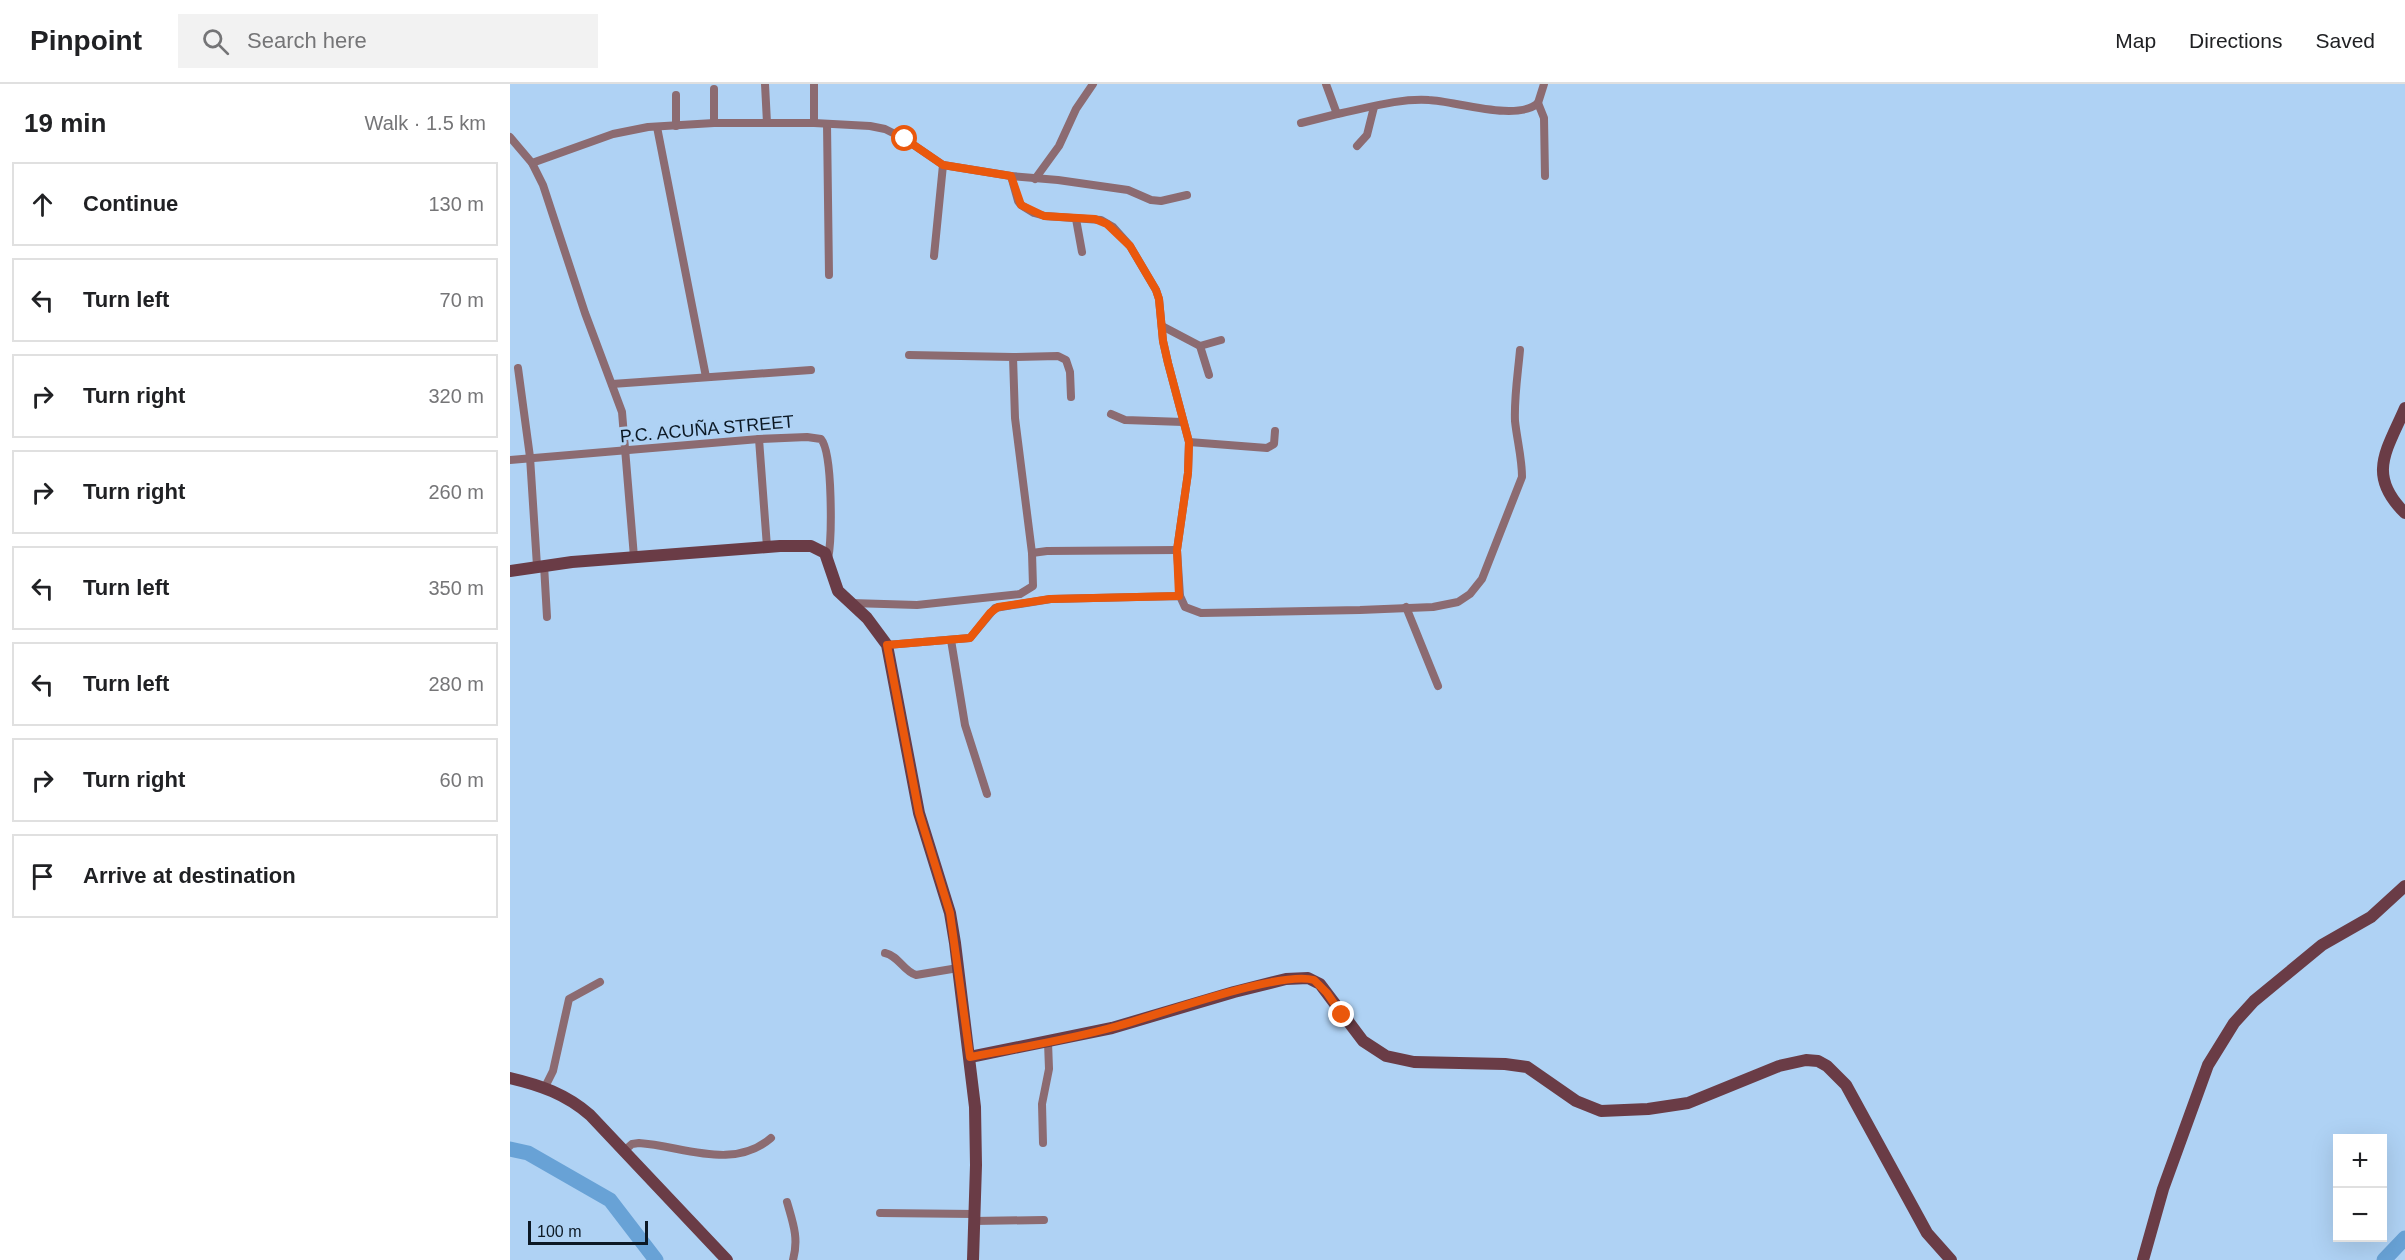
<!DOCTYPE html>
<meta charset="utf-8">
<style>
body{margin:0;font-family:Arial,sans-serif;background:#f2f2f2;color:#202124}
.controls{position:absolute;right:18px;bottom:18px;display:grid;overflow:hidden;border-radius:0px;box-shadow:0 6px 24px #0002}
.controls button{width:54px;height:54px;display:grid;place-items:center;padding:0;border:0;border-bottom:2px solid #e0e0e0;background:#fff;color:#202124;font:30px sans-serif}
.scale{position:absolute;left:18px;bottom:15px;width:120px;box-sizing:border-box;padding-left:6px;border:3px solid #0c1925;border-top:0;font-size:16px;line-height:21px;white-space:nowrap;color:#0c1925;-webkit-text-stroke:4px #afd2f4;paint-order:stroke}
.stop{position:absolute;width:18px;height:18px;margin:-14px;border:4px solid #ea580c;border-radius:50%;background:#fff}
.stop.end{background:#ea580c;border-color:#fff;box-shadow:0 2px 6px #0008}
.list{margin:0;padding:0;list-style:none}
h2{display:flex;justify-content:space-between;align-items:center;height:78px;margin:0;padding:0 24px;font-size:26px}
h2 small{font-size:20px;font-weight:400;color:#757577}
.list li{display:grid;grid-template-columns:39px 1fr auto;gap:18px;align-items:center;box-sizing:border-box;height:84px;margin:0 12px 12px;padding:0 12px;border:2px solid #e0e0e0;border-radius:0px}
.list b{display:block;font-size:22px;white-space:nowrap}
.list em{font-size:20px;font-style:normal;color:#757577}
.icon{flex:none;width:33px;height:33px;fill:none;stroke:currentColor;stroke-width:2;stroke-linecap:round;stroke-linejoin:round}
.map{position:relative;flex:none;width:1895px;height:1176px;overflow:hidden}
header{display:flex;align-items:center;gap:36px;box-sizing:border-box;height:84px;padding:0 30px;background:#fff;border-bottom:2px solid #e0e0e0}
header strong{font-size:28px}
nav{display:flex;gap:33px;margin-inline-start:auto;font-size:21px}
.search{width:420px;height:54px;background:#f2f2f2;display:flex;align-items:center;gap:15px;box-sizing:border-box;padding:0 21px;border-radius:0px;color:#757577;font-size:22px}
main{display:flex}
aside{flex:1;background:#fff}
.map>svg:first-child{display:block}
</style>
<header>
<strong>Pinpoint</strong>
<div class="search"><svg class="icon" aria-label="search" viewBox="0 0 24 24"><circle cx="10" cy="10" r="6"/><path d="M15 15l6 6"/></svg>Search here</div>
<nav><a>Map</a><a>Directions</a><a>Saved</a></nav>
</header>
<main>
<aside>
<h2>19 min<small>Walk · 1.5 km</small></h2>
<ul class="list">
<li><svg class="icon" aria-label="ahead" viewBox="0 0 24 24"><path d="M12 20V5M6 11l6-6 6 6"/></svg><div><b>Continue</b></div><em>130 m</em></li>
<li><svg class="icon" aria-label="left" viewBox="0 0 24 24"><path d="M17 20v-9H6M10 6l-5 5 5 5"/></svg><div><b>Turn left</b></div><em>70 m</em></li>
<li><svg class="icon" aria-label="right" viewBox="0 0 24 24"><path d="M7 20v-9h11M14 6l5 5-5 5"/></svg><div><b>Turn right</b></div><em>320 m</em></li>
<li><svg class="icon" aria-label="right" viewBox="0 0 24 24"><path d="M7 20v-9h11M14 6l5 5-5 5"/></svg><div><b>Turn right</b></div><em>260 m</em></li>
<li><svg class="icon" aria-label="left" viewBox="0 0 24 24"><path d="M17 20v-9H6M10 6l-5 5 5 5"/></svg><div><b>Turn left</b></div><em>350 m</em></li>
<li><svg class="icon" aria-label="left" viewBox="0 0 24 24"><path d="M17 20v-9H6M10 6l-5 5 5 5"/></svg><div><b>Turn left</b></div><em>280 m</em></li>
<li><svg class="icon" aria-label="right" viewBox="0 0 24 24"><path d="M7 20v-9h11M14 6l5 5-5 5"/></svg><div><b>Turn right</b></div><em>60 m</em></li>
<li><svg class="icon" aria-label="arrive" viewBox="0 0 24 24"><path d="M6 21V4h12l-3 4 3 4H6"/></svg><div><b>Arrive at destination</b></div></li>
</ul>
</aside>
<div class="map">
<svg width="1895" height="1176" viewBox="0 0 1895 1176">
<rect width="100%" height="100%" fill="#afd2f4"/>
<g fill="none" stroke-linecap="round" stroke-linejoin="round">
<g stroke="#68a2d6" stroke-width="15">
<polyline points="0,1065 18,1069 100,1116 146,1176"/>
<polyline points="1874,1176 1895,1154"/>
</g>
<g stroke="#8c6b71" stroke-width="8">
<polyline points="255,0 257,39"/>
<polyline points="304,0 304,39"/>
<path d="M816,0L827,30C857,24 889,14 919,16C945,17 1007,38 1028,19L1034,34L1035,92"/>
<polyline points="204,5 204,39"/>
<polyline points="1028,19 1034,0"/>
<polyline points="791,39 827,30"/>
<polyline points="317,40 319,191"/>
<polyline points="166,42 166,11"/>
<polyline points="147,43 196,293"/>
<polyline points="0,53 22,79 33,101 75,229 112,328 124,473"/>
<polyline points="847,62 857,51 864,23"/>
<polyline points="22,79 103,50 138,43 204,39 304,39 360,42 375,45 395,55 433,81 501,92 548,96 618,106 641,116 651,117 677,111"/>
<polyline points="501,92 508,117 511,121 524,129 535,132 591,136 603,143 620,162 646,206 649,215 653,257 658,279 679,358 678,389 667,466 670,512"/>
<polyline points="525,95 549,62 566,25 583,0"/>
<polyline points="566,135 572,168"/>
<polyline points="424,172 433,81"/>
<polyline points="652,242 690,262 699,291"/>
<polyline points="690,262 711,256"/>
<polyline points="503,273 548,272 556,276 560,288 561,313"/>
<polyline points="8,284 20,373 27,482"/>
<polyline points="102,300 301,286"/>
<polyline points="601,330 615,336 673,338"/>
<polyline points="249,355 257,463"/>
<polyline points="679,358 757,364 764,360 765,347"/>
<path d="M0,376L249,355L297,353L311,355C323,369 322,455 318,475"/>
<polyline points="522,469 537,467 667,466"/>
<polyline points="34,481 37,533"/>
<polyline points="341,519 407,521 510,510 523,502 522,469 505,334 503,273 399,271"/>
<polyline points="896,523 928,602"/>
<polyline points="441,556 455,641 477,710"/>
<path d="M377,561L460,554L485,524L541,515L670,512L675,523L691,529L850,526L923,523L948,518L960,510L972,495L1012,393C1012,374 1007,356 1005,337C1004,313 1008,289 1010,266"/>
<path d="M375,869C389,872 393,887 406,891L448,884"/>
<polyline points="35,1003 43,987 59,915 90,898"/>
<polyline points="533,1059 532,1020 539,985 538,958"/>
<path d="M114,1067L122,1060L129,1059C173,1062 223,1087 261,1054"/>
<path d="M277,1118C283,1139 289,1154 283,1176"/>
<polyline points="370,1129 464,1130"/>
<polyline points="464,1137 534,1136"/>
</g>
<g stroke="#6a3c46" stroke-width="12">
<path d="M1895,324C1877,366 1856,391 1895,429"/>
<polyline points="0,487 62,478 270,462 301,462 315,469 328,507 357,534 377,561 409,729 440,829 445,859 465,1023 466,1081 463,1176"/>
<polyline points="460,973 602,944 724,908 776,895 798,894 810,900 853,957 876,972 904,978 995,980 1017,983 1066,1017 1091,1027 1138,1025 1178,1019 1269,982 1296,976 1308,977 1317,982 1336,1001 1417,1149 1441,1176"/>
<path d="M0,994C30,1001 56,1010 80,1031L217,1176"/>
<polyline points="1633,1176 1653,1105 1698,981 1724,939 1744,917 1812,861 1861,833 1895,802"/>
</g>
</g>
<g fill="none" stroke-linecap="round" stroke-linejoin="round">
<path stroke="#ea580c" stroke-width="8" d="M395,55L433,81L501,92L511,121L534,132L585,135L597,140L620,162L646,206L649,215L653,257L658,279L679,358L678,389L667,466L669,512L540,515L488,523L480,529L460,554L377,561L409,729L440,829L460,973C508,964 557,956 604,943C646,932 769,886 804,896L817,909L832,931"/>
</g>
<g text-anchor="middle" dominant-baseline="central" stroke-width="6" stroke-linejoin="round" paint-order="stroke">
<g font-size="18" fill="#0c1925" stroke="#afd2f4">
<text transform="translate(197 345) rotate(-5)">P.C. ACUÑA STREET</text>
</g>
</g>
</svg>
<div class="controls">
<button>+</button>
<button>−</button>
</div>
<div class="scale">100 m</div>
<div class="stop" style="left:395px;top:55px"></div>
<div class="stop end" style="left:832px;top:931px"></div>
</div>
</main>
